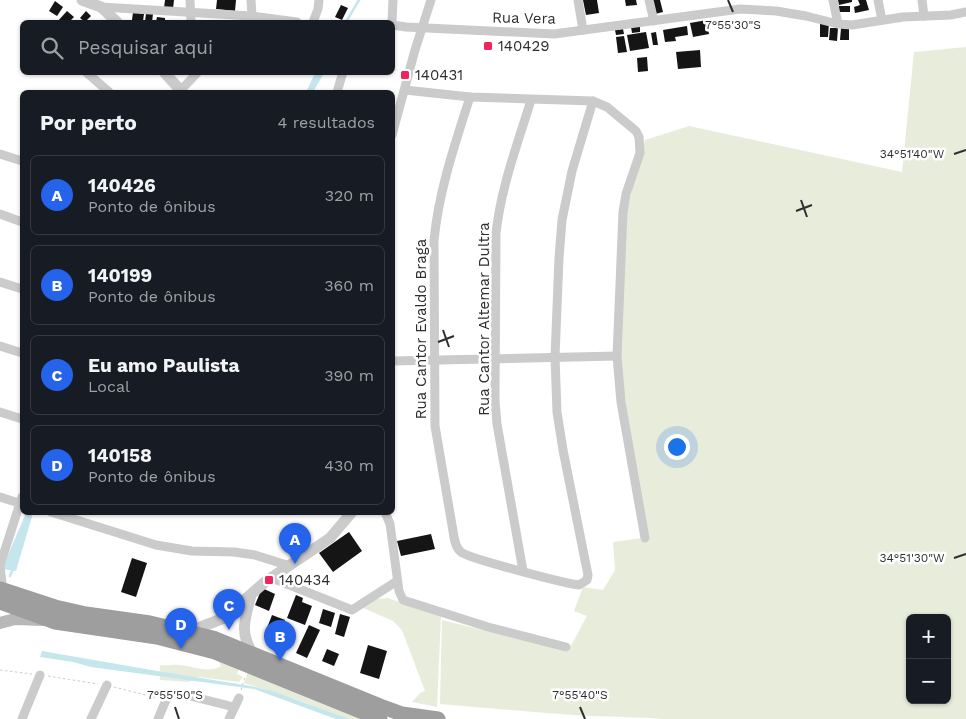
<!DOCTYPE html>
<html lang="pt">
<meta charset="utf-8">
<style>
body{margin:0;font-family:"Work Sans",sans-serif;background:#242831;color:#f1f3f6}
.controls{position:absolute;right:15px;bottom:15px;display:grid;overflow:hidden;border-radius:8px;box-shadow:0 1px 4px #0004}
.controls button{width:45px;height:45px;display:grid;place-items:center;padding:0;border:0;border-bottom:1px solid #363941;background:#171b24;color:#f1f3f6;font:25px sans-serif}
.you{position:absolute;left:676px;top:446px;width:18px;height:18px;margin:-12px;border:4px solid #fff;border-radius:50%;background:#1a73e8;box-shadow:0 0 0 8px #1a73e833}
.badge{display:grid;place-items:center;width:32px;height:32px;border-radius:50%;background:#2563eb;color:#fff;font-size:16px;font-weight:700}
.pin{position:absolute;translate:-50% -41px;filter:drop-shadow(0 1px 2px #0008)}
.pin::after{content:'';position:absolute;top:26px;width:18px;height:15px;background:inherit;clip-path:polygon(0 0,100% 0,50% 100%)}
.list{margin:0;padding:0;list-style:none}
h2{display:flex;justify-content:space-between;align-items:center;height:65px;margin:0;padding:0 20px;font-size:21px}
h2 small{font-size:16px;font-weight:400;color:#9ea1a6}
.list li{display:grid;grid-template-columns:32px 1fr auto;gap:15px;align-items:center;box-sizing:border-box;height:80px;margin:0 10px 10px;padding:0 10px;border:1px solid #363941;border-radius:8px}
.list b{display:block;font-size:19px;white-space:nowrap}
.list p{margin:0;font-size:16px;white-space:nowrap;color:#9ea1a6}
.list em{font-size:16px;font-style:normal;color:#9ea1a6}
.icon{flex:none;width:28px;height:28px;fill:none;stroke:currentColor;stroke-width:2;stroke-linecap:round;stroke-linejoin:round}
.map{position:relative;flex:none;width:966px;height:719px;overflow:hidden}
.search{position:absolute;background:#171b24;box-shadow:0 1px 4px #0004;left:20px;top:20px;width:375px;height:55px;display:flex;align-items:center;gap:12px;box-sizing:border-box;padding:0 18px;border-radius:8px;color:#9ea1a6;font-size:19px}
.panel{position:absolute;background:#171b24;box-shadow:0 1px 4px #0004;left:20px;top:90px;width:375px;height:425px;border-radius:8px}
.map>svg:first-child{display:block}
</style>
<div class="map">
<svg width="966" height="719" viewBox="0 0 966 719">
<rect width="100%" height="100%" fill="#fff"/>
<g fill="#e8ecdb" fill-rule="evenodd">
<path d="M966,47V719H664C639,717 615,717 590,716C540,713 490,708 440,704L442,620L568,651L587,616L574,611L583,587L603,590L615,570L613,542L642,538L616,356L627,209L645,140L689,126L902,172L914,52ZM910,618H947V700H910Z"/>
<polygon points="388,598 441,616 437,707 412,702 420,693 425,691 402,630 393,621 361,607 375,599"/>
<path d="M218,660L239,669L237,674L243,677L239,682L199,677L189,682L160,680V665C167,666 174,664 180,665C194,666 208,674 221,666Z"/>
<polygon points="249,669 373,719 346,719 298,700 244,683"/>
</g>
<g fill="#c5e6ed">
<polygon points="315,73 324,73 313,92 306,92"/>
<polygon points="26,513 33,513 16,571 2,569"/>
<polygon points="42,651 163,672 251,686 275,692 349,719 336,719 254,689 91,667 73,662 40,657"/>
</g>
<g fill="none" stroke-linecap="round" stroke-linejoin="round">
<g stroke="#c5e6ed" stroke-width="2.5">
<polyline points="346,22 359,0"/>
<polyline points="10,576 13,569"/>
</g>
</g>
<g fill="#151515">
<polygon points="165,0 174,0 173,9 164,8"/>
<polygon points="217,0 236,0 235,11 216,9"/>
<polygon points="583,0 597,0 599,13 586,15"/>
<polygon points="625,0 636,0 637,5 626,6"/>
<polygon points="652,0 660,0 663,12 655,14"/>
<polygon points="838,0 852,0 852,2 839,5"/>
<polygon points="858,0 866,0 869,10 855,13 854,7 860,5"/>
<polygon points="55,1 63,7 57,16 49,11"/>
<polygon points="341,5 348,8 342,20 335,17"/>
<rect x="839" y="6" width="11" height="6"/>
<polygon points="67,11 74,17 69,22 57,22"/>
<polygon points="86,11 91,16 85,22 80,18"/>
<polygon points="133,12 144,14 143,21 132,20"/>
<polygon points="146,13 153,14 152,22 145,22"/>
<polygon points="157,17 165,18 165,22 156,22"/>
<polygon points="707,20 709,34 693,37 690,23"/>
<polygon points="820,23 829,23 828,37 820,37"/>
<polygon points="640,26 640,32 632,33 631,27"/>
<polygon points="687,26 688,35 675,37 676,41 665,42 663,30"/>
<polygon points="830,28 838,28 837,41 829,40"/>
<polygon points="841,28 849,28 849,40 840,40"/>
<polygon points="623,29 624,34 616,35 615,30"/>
<polygon points="646,32 649,48 630,51 627,35"/>
<polygon points="656,32 658,45 653,45 651,33"/>
<polygon points="624,36 627,52 618,53 616,37"/>
<polygon points="700,50 701,67 678,69 676,52"/>
<polygon points="647,57 648,71 638,72 637,58"/>
<polygon points="349,532 362,551 333,572 319,553"/>
<polygon points="431,534 435,549 401,556 397,541"/>
<polygon points="132,558 147,563 136,597 121,592"/>
<polygon points="262,588 275,594 269,611 255,605"/>
<polygon points="296,595 303,598 302,602 312,606 305,625 287,618"/>
<polygon points="323,609 335,613 331,627 319,623"/>
<polygon points="340,614 350,617 344,637 335,634"/>
<polygon points="272,615 285,620 277,641 264,636"/>
<polygon points="309,625 320,630 307,658 296,653"/>
<polygon points="368,645 387,651 379,679 360,673"/>
<polygon points="327,649 339,654 334,666 322,661"/>
</g>
<g fill="none" stroke-linecap="round" stroke-linejoin="round">
<g stroke="#cbcbcb" stroke-width="1" stroke-dasharray="2.5 2.5" stroke-linecap="butt">
<polyline points="0,670 32,674"/>
<polyline points="48,676 98,684"/>
<polyline points="114,687 157,698"/>
<polyline points="241,690 245,677"/>
</g>
<g stroke="#cbcbcb" stroke-width="9">
<polyline points="190,0 191,22"/>
<polyline points="578,0 583,30"/>
<polyline points="649,0 654,21"/>
<polyline points="833,0 838,24"/>
<polyline points="878,0 882,20"/>
<polyline points="922,0 924,16"/>
<polyline points="101,7 252,16 297,22"/>
<polyline points="246,22 252,16 251,0"/>
<polyline points="313,22 318,9 319,0"/>
<polyline points="392,22 393,0"/>
<polyline points="392,25 406,27 554,34 740,9 776,11 806,16 838,24 852,25 903,17 951,15 966,12"/>
<polyline points="86,72 109,92"/>
<polyline points="405,90 470,97 593,101 607,107 636,131 639,137 640,153 626,194 623,212 617,356 621,402 645,538"/>
<polyline points="180,91 198,72"/>
<polyline points="337,92 343,72"/>
<path d="M470,97C455,144 439,190 434,240L435,426L453,531C454,538 455,547 461,552C467,558 567,584 579,585L587,580L588,575L563,450L557,412L555,357L559,258L562,220L572,171L593,101"/>
<polyline points="392,135 415,50 431,0"/>
<polyline points="0,154 22,161"/>
<polyline points="0,214 22,222"/>
<polyline points="0,282 22,289"/>
<polyline points="0,346 22,353"/>
<polyline points="392,361 617,356"/>
<polyline points="0,412 22,419"/>
<polyline points="0,497 22,504"/>
<polyline points="51,512 156,545 192,551 234,552 255,555 290,566"/>
<polyline points="385,512 390,524 399,591 403,600 488,627 566,647"/>
<polyline points="0,565 22,497"/>
<polyline points="0,566 2,583 0,589"/>
<path d="M523,571L497,424L495,401L496,233C501,187 518,143 531,100"/>
<polyline points="272,578 352,610 397,581"/>
<polyline points="22,719 40,675"/>
<polyline points="91,719 107,685"/>
<polyline points="158,719 166,700 173,694 186,695 234,707"/>
<polyline points="229,719 239,698"/>
</g>
<g stroke="#cbcbcb" stroke-width="11">
<polyline points="82,0 101,7 117,22"/>
<polyline points="164,72 182,92"/>
<path d="M251,595C245,619 239,632 253,654"/>
<polyline points="187,630 198,628 224,618 265,582 330,538 352,512"/>
</g>
<polyline stroke="#b8b8b8" stroke-width="12" points="0,623 15,619 42,620"/>
<g stroke="#9e9e9e" stroke-width="15">
<polyline points="0,589 55,607 86,614 150,623 213,638 380,706 402,714 438,719"/>
<polyline points="0,602 55,622 157,637 215,652 380,719"/>
</g>
</g>
<path fill="none" stroke="#2e2e2e" stroke-width="2" d="M728,0L733,12M954,154L966,150M801,200L807,217M796,211L812,205M443,330L449,347M438,342L454,336M954,558L966,554M175,707L179,719M580,707L585,719"/>
<g fill="#ef265d" stroke="#fff" stroke-width="2">
<rect x="483" y="41" width="10" height="10" rx="2.5"/>
<rect x="400" y="70" width="10" height="10" rx="2.5"/>
<rect x="264" y="575" width="10" height="10" rx="2.5"/>
</g>
<g text-anchor="middle" dominant-baseline="central" stroke-width="5" stroke-linejoin="round" paint-order="stroke">
<g font-size="15" fill="#2e2e2e" stroke="#fff">
<text transform="translate(524 18) rotate(1)">Rua Vera</text>
<text transform="translate(484 319) rotate(-90)">Rua Cantor Altemar Dultra</text>
<text transform="translate(421 329) rotate(-90)">Rua Cantor Evaldo Braga</text>
</g>
<g font-size="15" fill="#2e2e2e" stroke="#fff" text-anchor="start">
<text x="498" y="46">140429</text>
<text x="415" y="75">140431</text>
<text x="279" y="580">140434</text>
</g>
</g>
<g font-size="12" text-anchor="middle" fill="#2e2e2e" stroke="#fff" stroke-width="5" stroke-linejoin="round" paint-order="stroke">
<text x="733" y="29">7°55'30"S</text>
<text x="912" y="158">34°51'40"W</text>
<text x="912" y="562">34°51'30"W</text>
<text x="175" y="699">7°55'50"S</text>
<text x="580" y="699">7°55'40"S</text>
</g>
</svg>
<div class="controls">
<button>+</button>
<button>−</button>
</div>
<div class="you"></div>
<div class="pin badge" style="left:295px;top:564px">A</div>
<div class="pin badge" style="left:280px;top:661px">B</div>
<div class="pin badge" style="left:229px;top:630px">C</div>
<div class="pin badge" style="left:181px;top:649px">D</div>
<div class="search"><svg class="icon" aria-label="search" viewBox="0 0 24 24"><circle cx="10" cy="10" r="6"/><path d="M15 15l6 6"/></svg>Pesquisar aqui</div>
<section class="panel">
<h2>Por perto<small>4 resultados</small></h2>
<ul class="list">
<li><span class="badge">A</span><div><b>140426</b><p>Ponto de ônibus</p></div><em>320 m</em></li>
<li><span class="badge">B</span><div><b>140199</b><p>Ponto de ônibus</p></div><em>360 m</em></li>
<li><span class="badge">C</span><div><b>Eu amo Paulista</b><p>Local</p></div><em>390 m</em></li>
<li><span class="badge">D</span><div><b>140158</b><p>Ponto de ônibus</p></div><em>430 m</em></li>
</ul>
</section>
</div>
